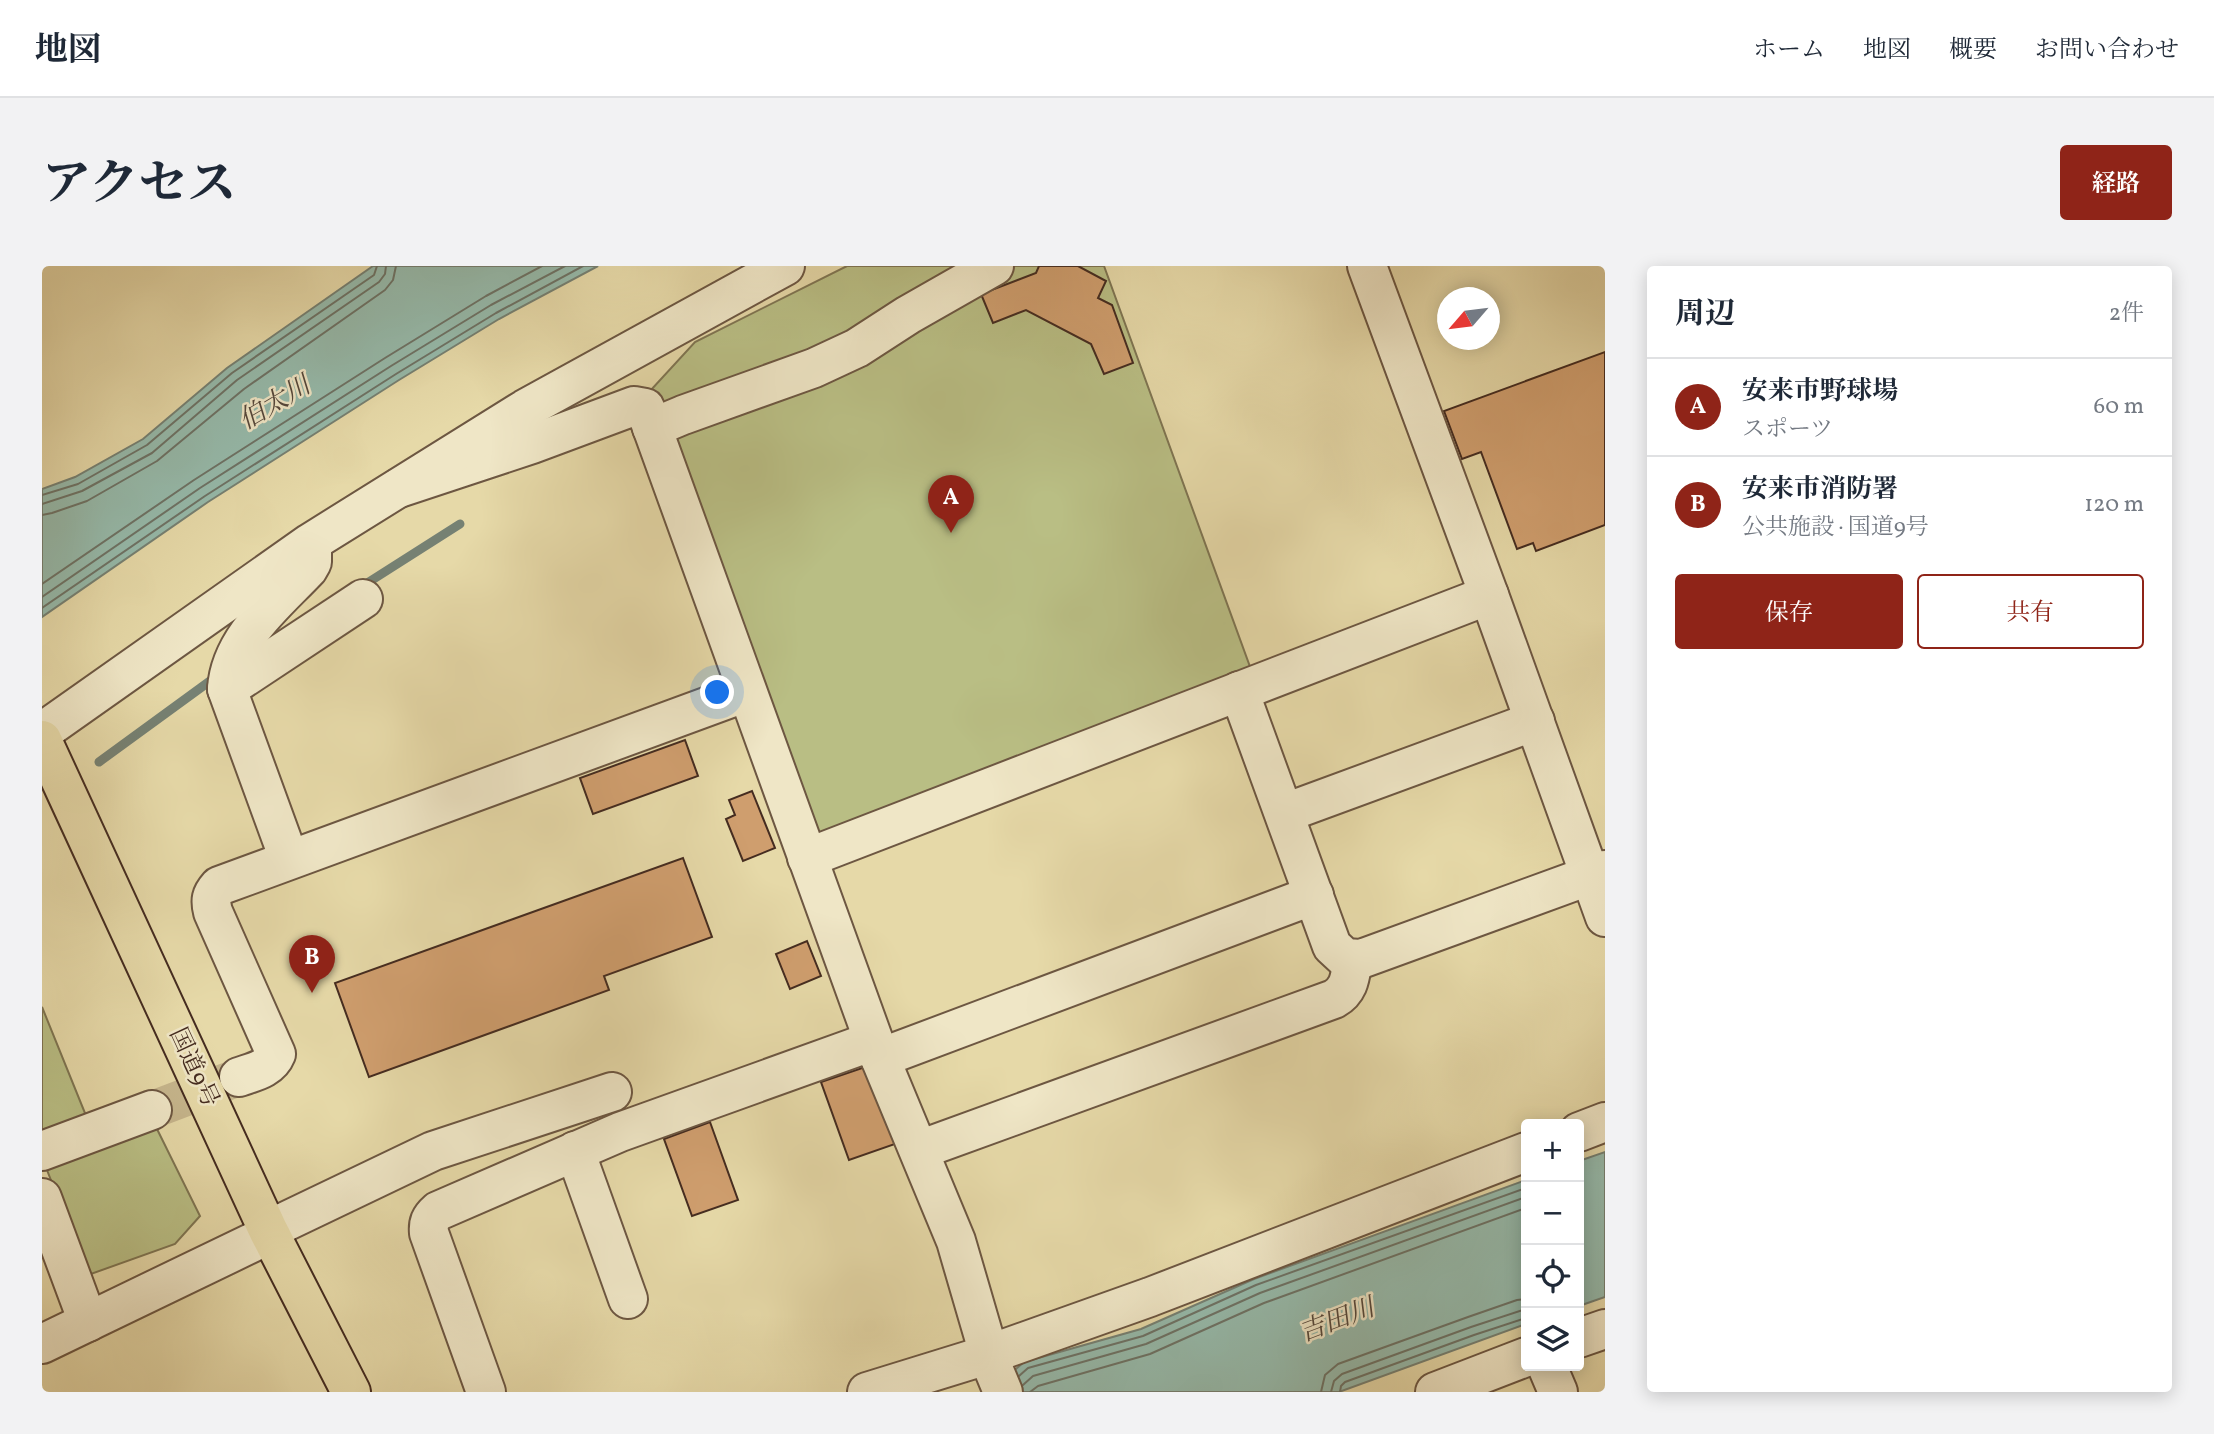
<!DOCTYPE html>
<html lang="ja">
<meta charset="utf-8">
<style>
body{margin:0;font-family:Vollkorn,"Noto Serif JP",serif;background:#f2f2f3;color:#1f2937}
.controls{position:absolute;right:21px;bottom:21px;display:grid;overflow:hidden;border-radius:7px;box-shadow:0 4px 18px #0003}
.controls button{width:63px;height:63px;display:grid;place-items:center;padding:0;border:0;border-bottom:2px solid #e0e1e3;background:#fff;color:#1f2937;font:35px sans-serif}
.compass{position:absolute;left:1395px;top:21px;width:63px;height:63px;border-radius:50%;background:#fff;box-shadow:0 4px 18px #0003;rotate:242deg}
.you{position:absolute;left:676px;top:427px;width:24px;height:24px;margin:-18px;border:5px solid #fff;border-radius:50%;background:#1a73e8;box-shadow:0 0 0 10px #1a73e833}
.badge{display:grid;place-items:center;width:46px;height:46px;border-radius:50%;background:#8f2418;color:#fff;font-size:23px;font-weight:700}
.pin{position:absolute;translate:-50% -58px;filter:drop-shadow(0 2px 4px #0008)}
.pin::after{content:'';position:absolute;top:37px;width:24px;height:21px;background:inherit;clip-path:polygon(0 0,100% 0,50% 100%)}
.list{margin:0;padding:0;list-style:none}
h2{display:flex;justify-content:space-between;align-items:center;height:91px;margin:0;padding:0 28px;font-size:30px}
h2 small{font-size:23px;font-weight:400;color:#747a83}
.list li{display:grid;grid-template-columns:46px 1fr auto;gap:21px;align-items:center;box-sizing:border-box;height:98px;padding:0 28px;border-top:2px solid #e0e1e3}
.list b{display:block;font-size:26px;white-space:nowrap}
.list p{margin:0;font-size:23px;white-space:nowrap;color:#747a83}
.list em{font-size:23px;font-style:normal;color:#747a83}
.actions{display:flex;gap:14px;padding:21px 28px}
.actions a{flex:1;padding:16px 0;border:2px solid #8f2418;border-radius:7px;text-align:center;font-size:24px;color:#8f2418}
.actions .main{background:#8f2418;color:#fff}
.icon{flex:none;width:38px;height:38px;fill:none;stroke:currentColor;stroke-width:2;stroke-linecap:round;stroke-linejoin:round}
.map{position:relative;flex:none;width:1563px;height:1126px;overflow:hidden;border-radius:7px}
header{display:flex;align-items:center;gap:42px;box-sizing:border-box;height:98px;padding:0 35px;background:#fff;border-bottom:2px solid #e0e1e3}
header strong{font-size:33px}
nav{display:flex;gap:38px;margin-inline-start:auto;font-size:24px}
.intro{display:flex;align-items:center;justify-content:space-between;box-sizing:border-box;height:168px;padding:0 42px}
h1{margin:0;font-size:49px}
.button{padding:18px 32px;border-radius:7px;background:#8f2418;color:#fff;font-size:24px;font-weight:700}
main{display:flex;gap:42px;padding:0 42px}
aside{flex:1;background:#fff;border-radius:7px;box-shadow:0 4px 18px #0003}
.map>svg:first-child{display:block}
</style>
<header>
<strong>地図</strong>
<nav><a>ホーム</a><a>地図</a><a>概要</a><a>お問い合わせ</a></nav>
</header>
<div class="intro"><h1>アクセス</h1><a class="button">経路</a></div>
<main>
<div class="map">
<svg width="1563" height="1126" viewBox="0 0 1563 1126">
<rect width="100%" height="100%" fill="#e6d9a8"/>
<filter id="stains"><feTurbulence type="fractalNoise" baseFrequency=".00286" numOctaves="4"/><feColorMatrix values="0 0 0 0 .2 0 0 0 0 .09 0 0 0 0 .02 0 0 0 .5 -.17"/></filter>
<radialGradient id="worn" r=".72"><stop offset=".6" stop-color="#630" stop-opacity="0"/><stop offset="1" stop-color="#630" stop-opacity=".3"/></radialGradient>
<g fill="#b9be84" stroke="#7f7552" stroke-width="2">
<polygon points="805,0 1062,0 1211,409 784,578 763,563 608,125 653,76"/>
<polygon points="0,741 47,857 0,875"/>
<polygon points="114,861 158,950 133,978 46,1009 5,904 11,898"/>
</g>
<g fill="#96baab" stroke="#768173" stroke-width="2">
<polygon points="331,0 556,0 457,53 357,114 166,236 0,351 0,223 33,211 101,173 185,102"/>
<polygon points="1563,886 1563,1031 1537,1040 1537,895"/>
<polygon points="1484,914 1484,1058 1297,1126 947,1126 982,1096 1099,1063 1212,1013"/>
</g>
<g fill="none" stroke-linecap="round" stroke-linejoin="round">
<g stroke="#6e7366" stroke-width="2">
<polyline points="0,229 36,218 105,179 190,107 332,9 335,0"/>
<polyline points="0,238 40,225 110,187 195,114 337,16 343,8 344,0"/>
<polyline points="0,249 10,247 45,235 115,195 202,123 343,24 351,14 354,0"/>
<polyline points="0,318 152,214 343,92 444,30 500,0"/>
<polyline points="0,331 158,222 349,100 449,39 523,0"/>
<polyline points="0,342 163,230 354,108 454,47 541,0"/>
<polyline points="977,1110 986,1102 1101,1070 1214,1019 1484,922"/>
<polyline points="981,1119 991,1110 1104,1078 1218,1027 1484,931"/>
<polyline points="988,1126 996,1120 1108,1088 1222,1037 1484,942"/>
<polyline points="1279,1126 1283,1109 1296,1098 1426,1051 1475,1034 1484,1033"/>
<polyline points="1289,1126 1292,1115 1300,1108 1429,1061 1484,1043"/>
<polyline points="1298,1126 1299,1120 1303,1116 1432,1069 1484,1052"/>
</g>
<g stroke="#768173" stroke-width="9">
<polyline points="319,321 418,258"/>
<polyline points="57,496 168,415"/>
</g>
</g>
<g fill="#cf9e6e" stroke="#452c20" stroke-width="2">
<polygon points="997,0 1036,0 1064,15 1056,32 1070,39 1091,97 1062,108 1049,78 984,44 951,57 939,28 994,7"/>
<polygon points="1563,86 1563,259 1494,285 1491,277 1475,283 1439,186 1420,193 1402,145"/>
<polygon points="643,474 656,510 551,548 538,512"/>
<polygon points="710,525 733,582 701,595 684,553 693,549 687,534"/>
<polygon points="641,592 670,671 562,710 567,724 327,811 293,717"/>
<polygon points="765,675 779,710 748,723 734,688"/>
<polygon points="826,800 853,878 807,894 779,816"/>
<polygon points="668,856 696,934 650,950 622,873"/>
</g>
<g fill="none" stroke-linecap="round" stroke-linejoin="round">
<polyline stroke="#c6b68d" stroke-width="38" stroke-dasharray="38 19" stroke-linecap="butt" points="110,844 192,813"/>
<g stroke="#6d5742" stroke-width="42">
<g id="minor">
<polyline points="1325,0 1447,329 1563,651"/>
<polyline points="610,162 641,149 772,102 815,82 866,49 952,0"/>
<polyline points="357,222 490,178 592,140 603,142 838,792 914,975 951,1102 961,1126"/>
<polyline points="185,423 321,333"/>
<polyline points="1197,425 1290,680 1303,692 1319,693 1563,604"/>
<polyline points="0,466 268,277 483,143 743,0"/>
<polyline points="1243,547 1493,455"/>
<polyline points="765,592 1447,329"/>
<path d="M247,593L185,423C188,373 234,337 266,303L270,296V285"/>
<polyline points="838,792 1272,629"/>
<path d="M197,811C211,806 228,803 234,788L171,646C168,634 169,629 177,620L705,426"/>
<polyline points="1537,866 1563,856"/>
<path d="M877,884L1292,733C1308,724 1308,710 1311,693"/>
<polyline points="0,885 110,844"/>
<polyline points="533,885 586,1033"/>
<polyline points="0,932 46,1056"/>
<polyline points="226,964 391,885 570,826"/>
<polyline points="1537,1072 1563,1063"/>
<polyline points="0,1078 228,968"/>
<polyline points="1505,1100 1516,1126"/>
<path d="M444,1126L387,967C386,957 388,952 396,945L578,866L831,775"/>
<polyline points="825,1126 948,1088 1108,1031 1484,886"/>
<polyline points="1393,1126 1484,1091"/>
</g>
</g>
<g stroke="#452c20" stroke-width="42">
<polyline id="highway" points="0,474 226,964 309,1126"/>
</g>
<use href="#minor" stroke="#efe6c6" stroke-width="38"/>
<use href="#highway" stroke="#e6d9a8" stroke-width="38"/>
</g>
<g text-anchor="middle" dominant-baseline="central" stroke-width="5" stroke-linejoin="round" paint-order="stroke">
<g font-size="24" fill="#452c20" stroke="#efe6c6">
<text transform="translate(151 802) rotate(65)">国道9号</text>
</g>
<g font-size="26" font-style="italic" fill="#55483c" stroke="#efe6c6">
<text transform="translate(233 138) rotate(-31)">伯太川</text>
<text transform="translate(1295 1055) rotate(-21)">吉田川</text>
</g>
</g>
<rect width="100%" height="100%" filter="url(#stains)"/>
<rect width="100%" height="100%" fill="url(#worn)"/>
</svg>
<div class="controls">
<button>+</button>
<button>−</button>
<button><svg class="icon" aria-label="locate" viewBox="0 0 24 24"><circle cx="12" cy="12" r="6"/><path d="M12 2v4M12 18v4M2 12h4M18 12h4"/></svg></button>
<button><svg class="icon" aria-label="layers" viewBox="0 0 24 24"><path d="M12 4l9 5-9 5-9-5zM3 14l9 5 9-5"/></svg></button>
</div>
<svg class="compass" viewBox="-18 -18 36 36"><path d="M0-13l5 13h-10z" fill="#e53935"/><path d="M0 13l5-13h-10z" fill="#747a83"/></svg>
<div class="you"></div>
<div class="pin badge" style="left:909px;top:267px">A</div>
<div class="pin badge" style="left:270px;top:727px">B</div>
</div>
<aside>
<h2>周辺<small>2件</small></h2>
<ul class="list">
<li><span class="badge">A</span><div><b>安来市野球場</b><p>スポーツ</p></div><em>60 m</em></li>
<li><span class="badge">B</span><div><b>安来市消防署</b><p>公共施設 · 国道9号</p></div><em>120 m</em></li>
</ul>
<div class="actions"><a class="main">保存</a><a>共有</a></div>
</aside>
</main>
